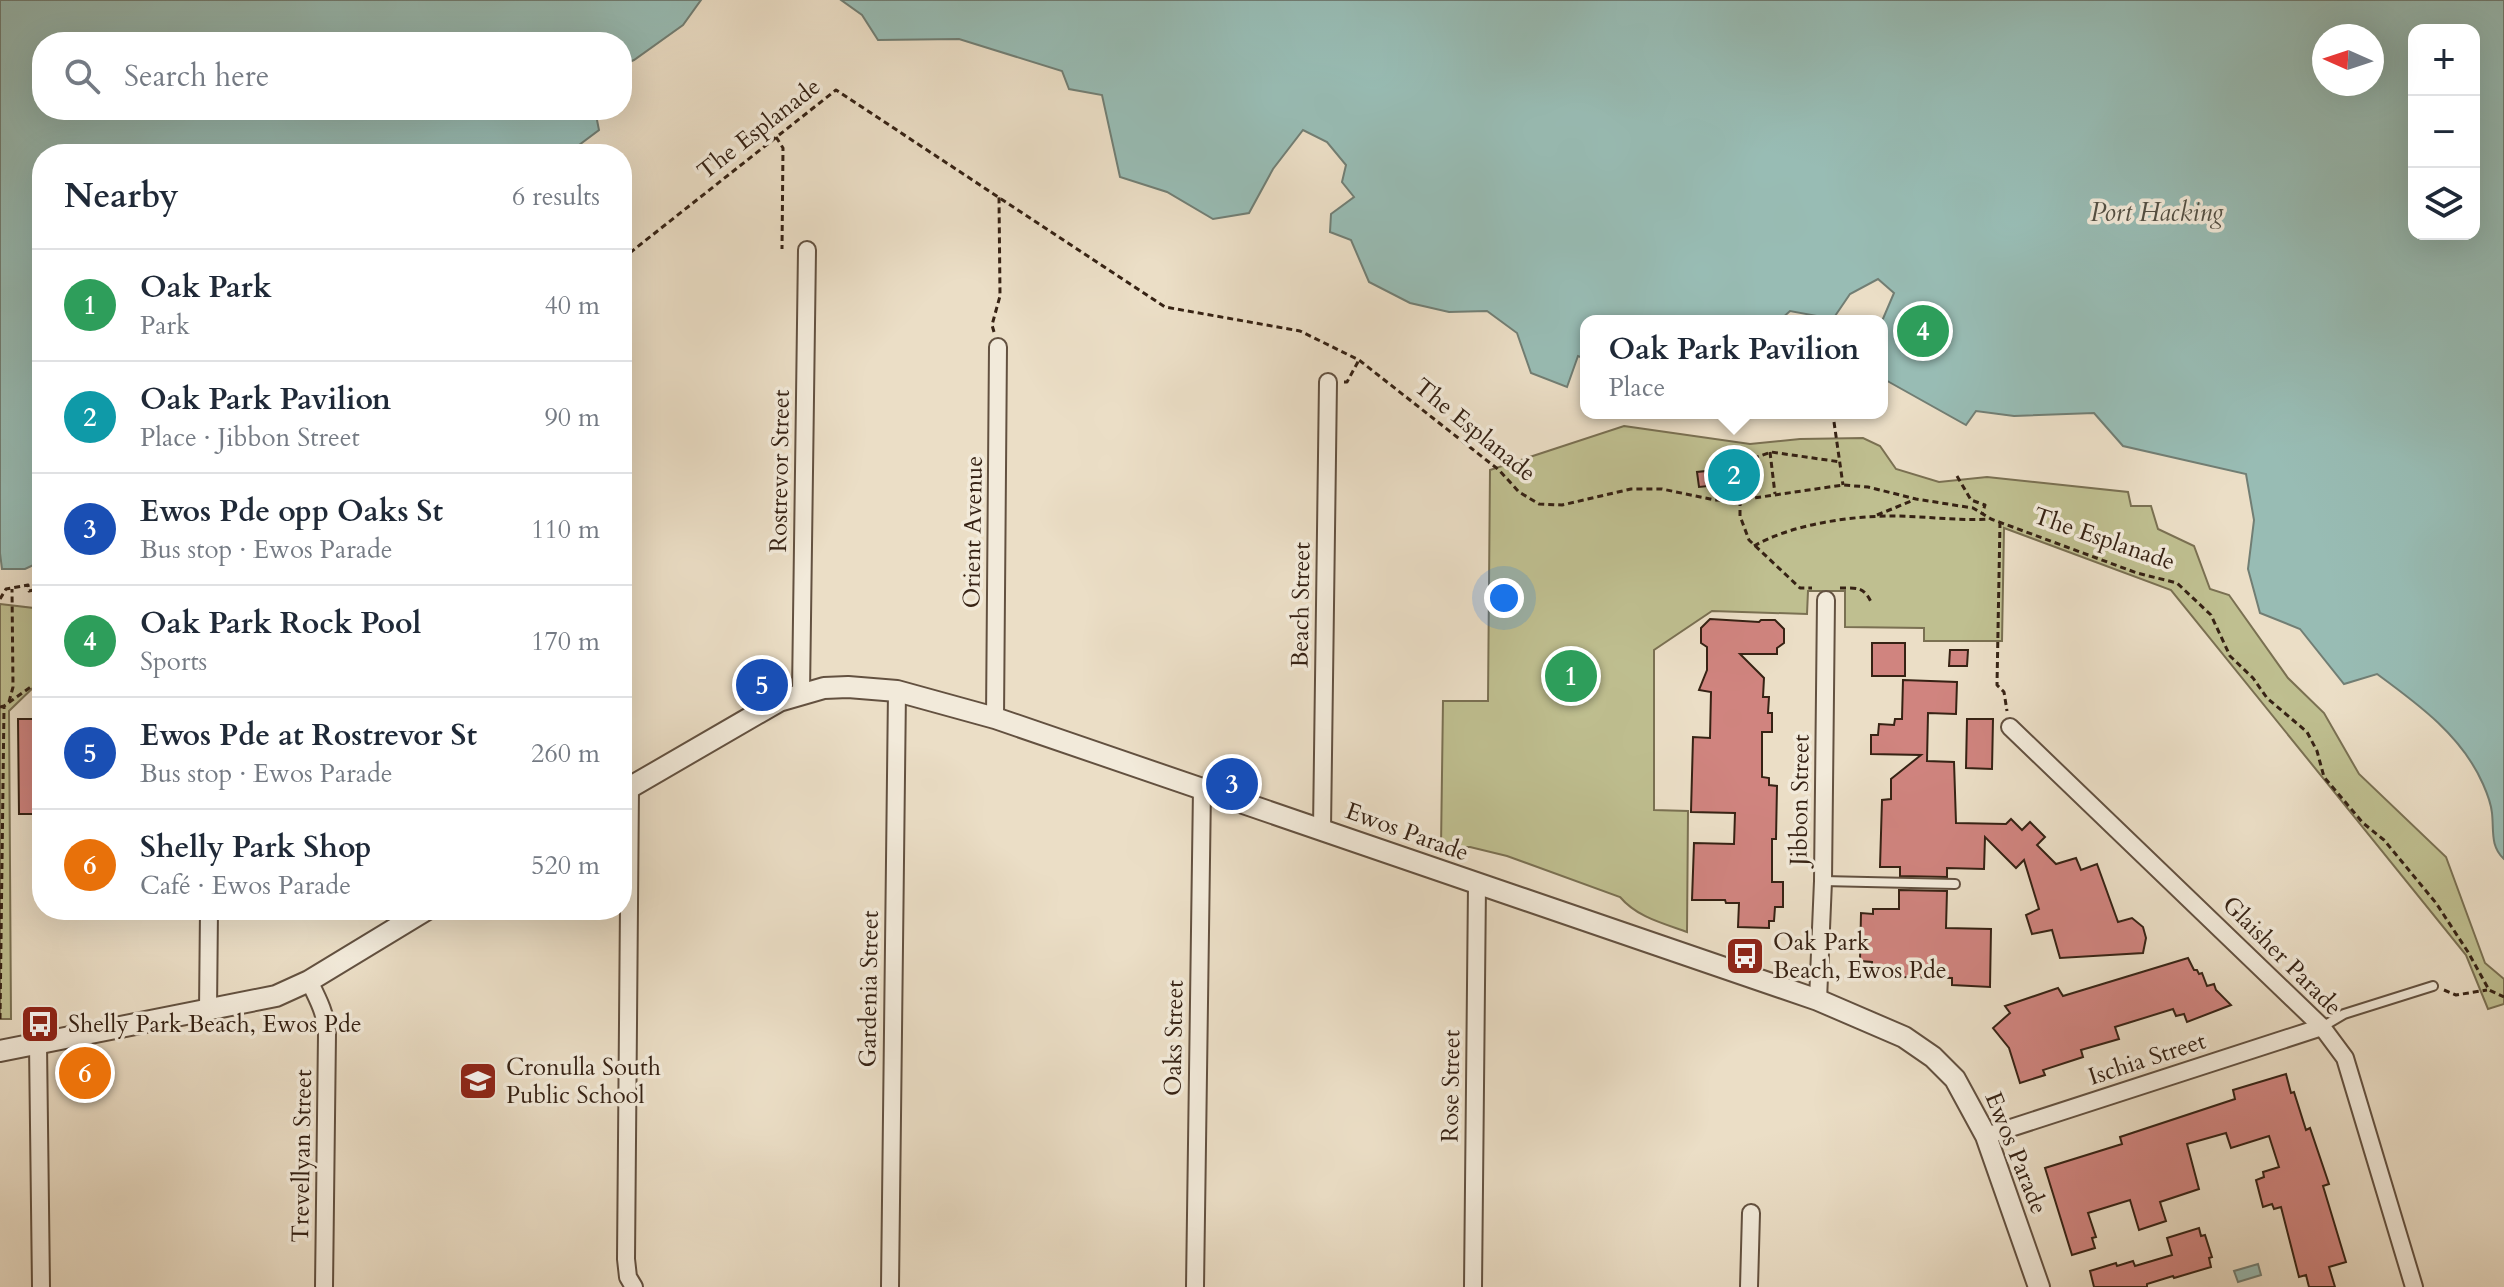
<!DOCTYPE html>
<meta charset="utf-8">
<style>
body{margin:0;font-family:Cardo,serif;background:#f2f2f3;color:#1f2937}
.controls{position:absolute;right:24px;top:24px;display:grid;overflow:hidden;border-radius:16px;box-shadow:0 8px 32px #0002}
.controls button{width:72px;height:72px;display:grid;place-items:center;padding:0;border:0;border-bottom:2px solid #e0e1e3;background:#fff;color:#1f2937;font:40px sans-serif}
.compass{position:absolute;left:2312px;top:24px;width:72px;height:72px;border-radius:50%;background:#fff;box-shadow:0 8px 32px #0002;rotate:273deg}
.you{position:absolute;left:1504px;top:598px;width:28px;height:28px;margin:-20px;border:6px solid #fff;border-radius:50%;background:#1a73e8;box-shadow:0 0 0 12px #1a73e833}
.badge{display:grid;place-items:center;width:52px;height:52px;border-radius:50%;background:#8f2418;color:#fff;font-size:26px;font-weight:700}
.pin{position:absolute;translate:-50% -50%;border:4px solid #fff;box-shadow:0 2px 8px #0006}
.popup{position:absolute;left:1580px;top:315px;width:308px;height:104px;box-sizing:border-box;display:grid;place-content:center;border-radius:16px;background:#fff;filter:drop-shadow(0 2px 6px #0005);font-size:26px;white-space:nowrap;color:#747a83}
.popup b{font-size:30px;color:#1f2937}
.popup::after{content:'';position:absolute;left:50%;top:100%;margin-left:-16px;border:16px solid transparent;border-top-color:#fff}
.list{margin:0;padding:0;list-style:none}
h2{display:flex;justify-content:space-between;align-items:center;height:104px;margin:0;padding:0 32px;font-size:34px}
h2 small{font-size:26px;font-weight:400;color:#747a83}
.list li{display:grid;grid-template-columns:52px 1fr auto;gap:24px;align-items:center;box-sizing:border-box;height:112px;padding:0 32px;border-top:2px solid #e0e1e3}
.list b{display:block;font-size:30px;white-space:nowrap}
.list p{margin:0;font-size:26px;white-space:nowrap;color:#747a83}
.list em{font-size:26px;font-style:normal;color:#747a83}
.icon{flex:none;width:44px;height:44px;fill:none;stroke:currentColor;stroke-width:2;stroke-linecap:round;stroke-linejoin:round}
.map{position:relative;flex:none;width:2504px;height:1287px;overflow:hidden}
.search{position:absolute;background:#fff;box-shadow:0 8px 32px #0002;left:32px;top:32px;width:600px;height:88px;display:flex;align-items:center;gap:20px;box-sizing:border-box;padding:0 28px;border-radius:32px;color:#747a83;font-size:30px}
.panel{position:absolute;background:#fff;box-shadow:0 8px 32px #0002;left:32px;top:144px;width:600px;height:776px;border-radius:32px}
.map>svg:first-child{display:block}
</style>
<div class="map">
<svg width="2504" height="1287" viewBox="0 0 2504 1287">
<rect width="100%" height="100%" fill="#ebdec6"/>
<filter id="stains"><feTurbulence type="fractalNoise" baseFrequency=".0025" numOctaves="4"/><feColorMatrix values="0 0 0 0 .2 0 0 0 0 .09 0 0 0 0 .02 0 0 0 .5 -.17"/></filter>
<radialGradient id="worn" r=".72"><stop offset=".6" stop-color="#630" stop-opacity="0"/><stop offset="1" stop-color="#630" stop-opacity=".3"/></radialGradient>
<g fill="#bfbf90" stroke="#7a7052" stroke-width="2">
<path d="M1624,426L1750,444L1800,439L1863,438L1880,446L1896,469L1939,482L1987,477L2128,492L2131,506H2151L2158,529L2194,546L2210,589L2229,595L2288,678L2324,713L2359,774L2446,857L2485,963L2504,979V1004L2488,1009L2466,955L2171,590L2004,528L2002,641H1924V628L1845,627V591H1808L1807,614L1712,611L1654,650V810L1688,811L1687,932C1662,923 1637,917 1620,897L1507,856L1470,847H1441L1443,701H1488L1490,470Z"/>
<polygon points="0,604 42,609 42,679 9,711 11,1019 0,1019"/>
</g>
<g fill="#98bcb4" stroke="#717e74" stroke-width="2" fill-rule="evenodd">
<polygon points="0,0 701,0 683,25 634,60 622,65 622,42 42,42 42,110 595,110 599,130 567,154 42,154 42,561 25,569 2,569 0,553"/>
<path d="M841,0H2504V859C2490,846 2494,831 2492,813C2491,803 2487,793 2483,784C2462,736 2418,704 2377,674L2344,684L2300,629L2260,613L2248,569L2254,520L2246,474L2123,446L2094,413L2014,416L1976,411L1966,425L1882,378V321L1894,293L1878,279L1850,294L1833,319L1790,311L1779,321H1586V359L1578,356L1567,387L1531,373L1517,333L1487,311L1449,312L1410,303L1369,282L1351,240L1330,232L1331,214L1354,197L1342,182L1346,165L1327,142L1303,130L1273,169L1249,213L1213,219L1167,192L1120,177L1102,95L1069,89L1062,71L959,39L878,40L862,15ZM2414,30H2474V234H2414ZM2372,36V84H2324V36Z"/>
<polygon points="2258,1264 2261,1275 2238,1282 2234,1271"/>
</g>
<g fill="#d0847f" stroke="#362214" stroke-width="2">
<polygon points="1745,467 1747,486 1728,488 1728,484 1699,487 1697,472"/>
<polygon points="1710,619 1759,622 1761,620 1775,620 1784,629 1784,643 1777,648 1777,654 1740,654 1764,678 1763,697 1769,697 1768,713 1772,713 1772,732 1762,732 1762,777 1769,778 1769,785 1777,786 1776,839 1772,839 1772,882 1783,882 1783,907 1775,907 1774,921 1769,921 1769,928 1738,927 1739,903 1726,903 1725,900 1692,900 1694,843 1734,844 1735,813 1691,812 1693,737 1710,738 1711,692 1699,690 1707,670 1707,647 1701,643 1701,628"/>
<rect x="1872" y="643" width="33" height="33"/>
<polygon points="1950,650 1968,650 1967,666 1949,666"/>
<polygon points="1903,680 1957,682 1956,714 1928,713 1927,761 1954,762 1956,823 2006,824 2011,819 2022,830 2030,822 2045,837 2037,845 2056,864 2076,858 2081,870 2097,864 2118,922 2132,918 2143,927 2146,938 2143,953 2060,958 2052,930 2032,934 2026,915 2039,909 2024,860 2016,868 1985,837 1984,869 1947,868 1947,877 1900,876 1900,867 1880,867 1882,800 1891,799 1891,779 1921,755 1871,754 1871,735 1878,735 1879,724 1894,725 1895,719 1902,719"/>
<polygon points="18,719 42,719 42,814 19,814"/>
<polygon points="1967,719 1993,719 1992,769 1966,768"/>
<polygon points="1899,890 1947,891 1946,928 1991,929 1990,987 1952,985 1952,978 1902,977 1902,970 1872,967 1872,962 1860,961 1861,913 1873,914 1873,909 1899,909"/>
<polygon points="2188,958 2194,970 2197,970 2199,974 2202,973 2207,986 2214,984 2216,990 2231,1005 2187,1022 2184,1014 2176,1016 2173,1009 2115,1027 2119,1039 2081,1050 2083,1057 2043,1070 2045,1075 2020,1083 2009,1048 1993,1028 2010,1013 2005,1006 2058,988 2063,996"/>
<polygon points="2286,1074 2291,1093 2294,1092 2306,1130 2310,1128 2329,1184 2323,1186 2346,1262 2329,1267 2335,1287 2309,1287 2306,1275 2299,1277 2281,1207 2274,1209 2272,1204 2263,1207 2256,1180 2264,1177 2263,1172 2279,1167 2269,1136 2231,1148 2226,1133 2187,1144 2199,1189 2160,1202 2166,1221 2139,1230 2130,1200 2088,1213 2096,1237 2092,1238 2095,1248 2072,1255 2045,1168 2122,1144 2120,1137 2235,1099 2233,1090"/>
<polygon points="2199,1228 2201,1236 2205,1235 2212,1257 2209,1258 2211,1267 2174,1278 2173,1276 2147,1284 2147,1287 2094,1287 2090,1271 2116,1263 2117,1266 2133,1261 2135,1266 2172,1255 2167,1238"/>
</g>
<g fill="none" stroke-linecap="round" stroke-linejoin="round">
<g stroke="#635140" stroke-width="12">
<g id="service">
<polyline points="1823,881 1955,884"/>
<polyline points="2322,1027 2344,1014 2433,986"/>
</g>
</g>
<g stroke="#635140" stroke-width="20">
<g id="minor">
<polyline points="801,693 807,250"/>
<polyline points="995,718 998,347"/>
<polyline points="2010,727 2322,1027 2345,1058 2414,1287"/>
<polyline points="630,787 626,1259 628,1277 634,1287"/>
<polyline points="1322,829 1328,382"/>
<path d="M309,981C318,999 326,1014 327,1034L324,1287"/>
<polyline points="1818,1000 1823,881 1826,600"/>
<polyline points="208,1010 209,910"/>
<polyline points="38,1044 41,1287"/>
<polyline points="1986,1136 2322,1027"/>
<polyline points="890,1287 897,691"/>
<polyline points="1195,1287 1202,789"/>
<polyline points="1473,1287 1477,885"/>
<polyline points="1749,1287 1751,1213"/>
</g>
</g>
<g stroke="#635140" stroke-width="24">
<g id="tertiary">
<polyline points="622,792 779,701 824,688 848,687 897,691 995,718 1818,1000 1904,1037 1933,1057 1955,1079 1986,1136 2039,1287"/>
<polyline points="0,1051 276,996 309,981 426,910"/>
</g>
</g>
<g stroke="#362214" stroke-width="3" stroke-dasharray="6 4" stroke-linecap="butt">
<polyline points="776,137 783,148 782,249"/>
<polyline points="622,259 836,90 1165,307 1300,331 1359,360 1499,470 1519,492 1539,504 1562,505 1631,489 1662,489 1715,500 1740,500 1843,485 1868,487 1916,499 1973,508 1991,519 2137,573 2177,583 2211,615 2230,656 2253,678 2267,698 2307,732 2317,751 2324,777 2363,823 2384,840 2436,903 2468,952 2489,990 2504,997"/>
<polyline points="994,332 992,325 1000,296 999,197"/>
<polyline points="1344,382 1347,382 1359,360"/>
<polyline points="1834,422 1843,485"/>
<polyline points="1770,452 1775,494"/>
<polyline points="1725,469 1771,452 1841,462"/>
<polyline points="1957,476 1971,500 1985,505 1982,514"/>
<polyline points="1740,500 1740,516 1749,540 1800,588 1812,588"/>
<polyline points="1877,515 1914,500"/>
<polyline points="2000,522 1997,685 2004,692 2007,711"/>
<path d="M1754,546C1790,525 1849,516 1891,516C1924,516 1956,521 1989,519"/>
<polyline points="37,552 42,572"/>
<path d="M1840,588C1857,588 1864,586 1872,604"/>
<polyline points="0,599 6,589 28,585 29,591 42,588"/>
<polyline points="9,702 13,687 12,589"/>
<polyline points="0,707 4,706 42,679"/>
<polyline points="2444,990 2456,995 2487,990"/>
<polyline points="0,1019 4,706"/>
</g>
<use href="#service" stroke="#f2eada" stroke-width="8"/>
<use href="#minor" stroke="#f2eada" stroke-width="16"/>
<use href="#tertiary" stroke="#f2eada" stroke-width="20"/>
</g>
<defs>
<g id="bus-square" transform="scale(2)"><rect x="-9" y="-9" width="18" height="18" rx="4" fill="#8f2418" stroke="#f2eada"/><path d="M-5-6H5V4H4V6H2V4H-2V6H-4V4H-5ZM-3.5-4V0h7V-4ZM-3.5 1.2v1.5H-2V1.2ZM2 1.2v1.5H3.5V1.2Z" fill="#fff"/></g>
<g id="school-square" transform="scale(2)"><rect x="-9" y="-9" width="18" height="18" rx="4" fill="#8f2418" stroke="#f2eada"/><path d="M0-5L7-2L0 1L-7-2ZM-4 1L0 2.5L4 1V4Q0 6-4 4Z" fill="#fff"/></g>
</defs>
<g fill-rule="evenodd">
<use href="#bus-square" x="1745" y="956"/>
<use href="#bus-square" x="40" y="1024"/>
<use href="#school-square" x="478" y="1081"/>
</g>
<g text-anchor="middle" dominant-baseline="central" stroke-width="7" stroke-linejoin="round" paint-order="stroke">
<g font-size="24" fill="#362214" stroke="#f2eada">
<text transform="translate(759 129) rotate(-38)">The Esplanade</text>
<text transform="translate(1475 430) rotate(39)">The Esplanade</text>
<text transform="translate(780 471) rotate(-89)">Rostrevor Street</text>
<text transform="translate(973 532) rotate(-89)">Orient Avenue</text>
<text transform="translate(2104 539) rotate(19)">The Esplanade</text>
<text transform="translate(1301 605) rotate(-89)">Beach Street</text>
<text transform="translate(1800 800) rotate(-89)">Jibbon Street</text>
<text transform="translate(1407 832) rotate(20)">Ewos Parade</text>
<text transform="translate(2282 956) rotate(45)">Glaisher Parade</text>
<text transform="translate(869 989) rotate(-89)">Gardenia Street</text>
<text transform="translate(1174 1038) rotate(-89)">Oaks Street</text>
<text transform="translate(2147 1059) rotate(-18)">Ischia Street</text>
<text transform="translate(1451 1086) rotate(-89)">Rose Street</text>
<text transform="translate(2016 1153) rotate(68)">Ewos Parade</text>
<text transform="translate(302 1156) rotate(-89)">Trevellyan Street</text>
</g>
<g font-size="24" fill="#362214" stroke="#f2eada" text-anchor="start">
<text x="1773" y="942">Oak Park<tspan x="1773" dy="28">Beach, Ewos Pde</tspan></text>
<text x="68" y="1024">Shelly Park Beach, Ewos Pde</text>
<text x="506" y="1067">Cronulla South<tspan x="506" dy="28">Public School</tspan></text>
</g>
<g font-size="26" font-style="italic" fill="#535044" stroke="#f2eada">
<text x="2157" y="212">Port Hacking</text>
</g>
</g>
<rect width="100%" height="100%" filter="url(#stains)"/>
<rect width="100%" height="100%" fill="url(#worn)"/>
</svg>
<div class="controls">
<button>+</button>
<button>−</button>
<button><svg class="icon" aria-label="layers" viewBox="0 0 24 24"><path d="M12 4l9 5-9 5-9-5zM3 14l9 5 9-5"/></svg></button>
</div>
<svg class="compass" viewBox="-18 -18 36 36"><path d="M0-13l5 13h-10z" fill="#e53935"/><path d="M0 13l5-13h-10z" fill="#747a83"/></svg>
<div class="you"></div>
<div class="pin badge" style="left:1571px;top:676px;background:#2e9e5b">1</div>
<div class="pin badge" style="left:1734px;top:475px;background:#0f9aa8">2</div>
<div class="popup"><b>Oak Park Pavilion</b>Place</div>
<div class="pin badge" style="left:1232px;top:784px;background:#1a4fb4">3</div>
<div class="pin badge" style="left:1923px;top:331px;background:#2e9e5b">4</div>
<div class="pin badge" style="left:762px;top:685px;background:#1a4fb4">5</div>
<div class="pin badge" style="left:85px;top:1073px;background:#e8710a">6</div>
<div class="search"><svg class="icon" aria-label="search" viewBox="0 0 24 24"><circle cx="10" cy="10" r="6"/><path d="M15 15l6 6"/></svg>Search here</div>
<section class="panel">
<h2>Nearby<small>6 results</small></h2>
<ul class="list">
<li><span class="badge" style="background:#2e9e5b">1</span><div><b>Oak Park</b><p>Park</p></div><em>40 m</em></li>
<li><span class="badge" style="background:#0f9aa8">2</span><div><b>Oak Park Pavilion</b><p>Place · Jibbon Street</p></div><em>90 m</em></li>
<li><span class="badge" style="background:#1a4fb4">3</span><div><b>Ewos Pde opp Oaks St</b><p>Bus stop · Ewos Parade</p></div><em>110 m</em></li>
<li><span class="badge" style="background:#2e9e5b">4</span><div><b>Oak Park Rock Pool</b><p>Sports</p></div><em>170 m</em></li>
<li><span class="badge" style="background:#1a4fb4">5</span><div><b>Ewos Pde at Rostrevor St</b><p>Bus stop · Ewos Parade</p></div><em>260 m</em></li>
<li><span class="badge" style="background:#e8710a">6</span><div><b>Shelly Park Shop</b><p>Café · Ewos Parade</p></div><em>520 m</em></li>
</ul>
</section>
</div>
